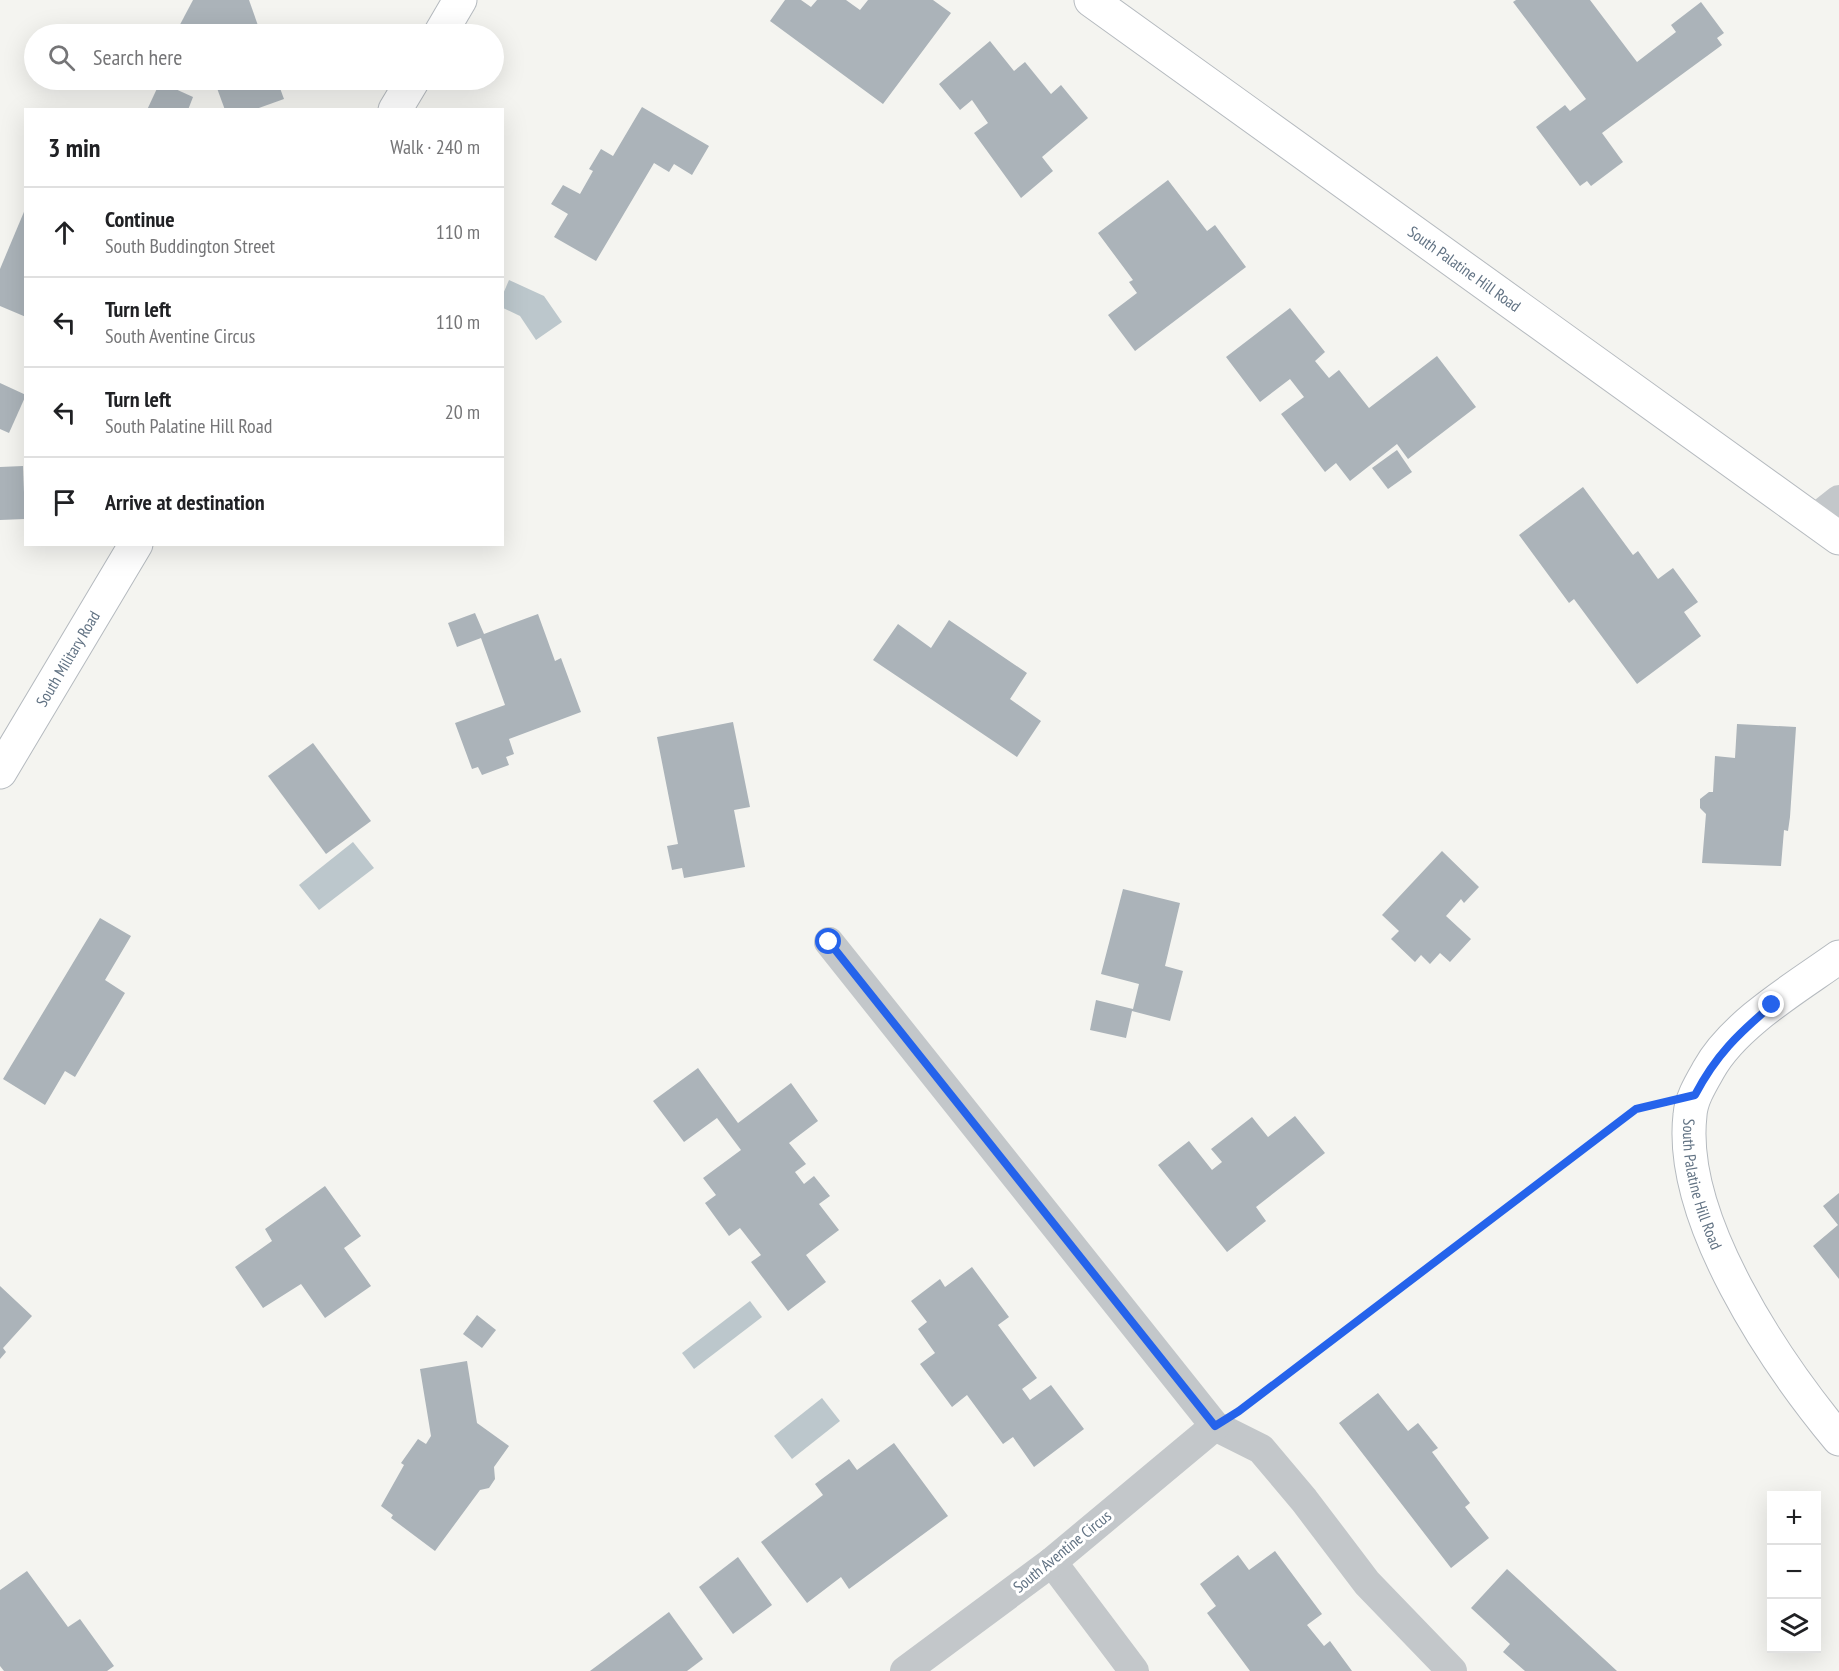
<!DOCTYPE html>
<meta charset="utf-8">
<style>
body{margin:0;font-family:"PT Sans Narrow",sans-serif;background:#f6f6f6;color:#202124}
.controls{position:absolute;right:18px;bottom:18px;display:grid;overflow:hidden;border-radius:0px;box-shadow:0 6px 24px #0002}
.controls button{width:54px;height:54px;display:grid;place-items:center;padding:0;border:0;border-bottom:2px solid #e0e0e0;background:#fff;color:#202124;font:30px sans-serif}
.stop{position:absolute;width:18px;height:18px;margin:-14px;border:4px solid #2563eb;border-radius:50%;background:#fff}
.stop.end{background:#2563eb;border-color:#fff;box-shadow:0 2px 6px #0008}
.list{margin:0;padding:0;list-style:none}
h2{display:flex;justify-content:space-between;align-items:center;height:78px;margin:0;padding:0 24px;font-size:26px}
h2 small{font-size:20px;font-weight:400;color:#757577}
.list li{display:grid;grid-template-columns:39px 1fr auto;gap:18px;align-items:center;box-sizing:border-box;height:90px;padding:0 24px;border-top:2px solid #e0e0e0}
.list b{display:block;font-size:22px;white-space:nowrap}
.list p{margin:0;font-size:20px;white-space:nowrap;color:#757577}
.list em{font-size:20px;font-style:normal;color:#757577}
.icon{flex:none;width:33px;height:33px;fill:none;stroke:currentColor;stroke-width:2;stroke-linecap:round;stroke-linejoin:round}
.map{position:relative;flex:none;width:1839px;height:1671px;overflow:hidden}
.search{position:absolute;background:#fff;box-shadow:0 6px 24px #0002;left:24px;top:24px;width:480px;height:66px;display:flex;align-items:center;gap:15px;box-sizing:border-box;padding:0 21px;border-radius:33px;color:#757577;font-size:22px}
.panel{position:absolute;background:#fff;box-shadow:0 6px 24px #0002;left:24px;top:108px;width:480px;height:438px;border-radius:0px}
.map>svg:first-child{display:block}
</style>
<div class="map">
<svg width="1839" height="1671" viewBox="0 0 1839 1671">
<rect width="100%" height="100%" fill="#f4f4f0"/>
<g fill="#bcc7cc">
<polygon points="509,280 544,296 562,322 536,340 520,316 503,308 503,294"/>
<polygon points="353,842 374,868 319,910 299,885"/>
<polygon points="750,1301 762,1317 694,1369 682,1353"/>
<polygon points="822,1398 840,1421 792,1459 774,1436"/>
</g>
<g fill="#abb3b9">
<polygon points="193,0 249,0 261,34 175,34"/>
<polygon points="785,0 801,0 811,7 817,0 846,0 860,10 868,0 933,0 951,13 883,104 770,21"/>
<polygon points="1516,0 1590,0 1637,62 1676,32 1671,25 1701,2 1724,33 1717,38 1722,45 1602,133 1623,162 1591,186 1587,181 1580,186 1536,127 1565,105 1570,111 1586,99 1513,2"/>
<polygon points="990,41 1014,71 1025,62 1051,94 1061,85 1088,118 1042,157 1053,171 1021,198 974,133 988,123 972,100 960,110 939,84"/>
<polygon points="214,80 277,80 284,99 253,110 225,110"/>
<polygon points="160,82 193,97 188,110 147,110"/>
<polygon points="642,107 709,146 692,175 674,164 669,172 654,163 596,261 554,237 568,214 551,204 563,185 580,194 593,171 589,169 601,149 613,156"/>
<polygon points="1168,180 1207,231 1215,225 1246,267 1135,351 1108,315 1137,293 1129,282 1133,280 1098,233"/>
<polygon points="26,207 26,317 0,306 0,269"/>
<polygon points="1290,308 1325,352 1315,361 1329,378 1339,370 1369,408 1437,356 1476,407 1408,459 1397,444 1350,481 1336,463 1325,472 1281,414 1304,397 1290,379 1260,402 1226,357"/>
<polygon points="0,383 26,395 9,433 0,429"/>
<polygon points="1397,450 1412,472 1388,489 1372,468"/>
<polygon points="23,466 25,519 0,520 0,467"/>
<polygon points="1583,487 1633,555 1638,551 1658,579 1673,568 1698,602 1684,612 1701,636 1637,684 1574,599 1569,603 1519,535"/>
<polygon points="475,613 484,634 538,614 555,661 561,658 581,712 509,739 514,754 506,757 509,765 482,775 478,767 472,769 455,723 505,705 481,638 457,647 448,623"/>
<polygon points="949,620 1027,673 1010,699 1041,721 1017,757 873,660 898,624 931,648"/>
<polygon points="733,722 750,807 734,810 745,867 684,878 682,868 672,870 667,846 678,844 657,737"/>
<polygon points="1737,724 1796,727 1790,817 1788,831 1784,830 1781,866 1702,863 1706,814 1700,808 1700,799 1709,792 1713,792 1715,756 1735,758"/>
<polygon points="313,743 371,821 326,854 268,776"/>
<polygon points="1442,851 1479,887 1464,903 1461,899 1446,916 1471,939 1450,962 1440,953 1430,964 1421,955 1415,962 1391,939 1399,931 1382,915"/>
<polygon points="1123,889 1180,903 1165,966 1183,971 1170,1021 1132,1011 1126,1038 1090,1030 1096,1000 1133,1009 1139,984 1101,974"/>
<polygon points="100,918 131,936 105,980 125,993 75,1077 65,1071 45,1105 3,1079"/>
<polygon points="698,1068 738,1123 791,1083 818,1121 789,1143 806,1164 795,1172 804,1184 814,1176 830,1196 819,1204 839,1230 806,1255 826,1282 788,1311 751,1262 761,1255 740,1228 729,1236 705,1203 716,1195 703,1178 741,1150 717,1118 684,1142 653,1101"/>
<polygon points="1295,1116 1325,1153 1256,1207 1266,1221 1227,1252 1158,1165 1189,1141 1212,1170 1222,1162 1211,1149 1252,1117 1268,1137"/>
<polygon points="325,1186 361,1236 344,1248 371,1286 325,1318 301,1284 263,1308 235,1267 272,1241 265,1229"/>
<polygon points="1839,1193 1839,1279 1813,1246 1838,1225 1823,1206"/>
<polygon points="972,1267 1009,1317 998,1325 1037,1378 1022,1389 1030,1400 1051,1385 1084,1429 1034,1467 1013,1437 1003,1444 967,1395 952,1407 920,1364 935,1353 918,1329 927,1322 911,1301 940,1279 945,1287"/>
<polygon points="0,1286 32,1316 3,1348 6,1352 0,1359"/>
<polygon points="477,1315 496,1330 482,1348 463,1334"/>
<polygon points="467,1361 477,1423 509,1446 494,1467 495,1479 489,1488 480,1490 435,1551 391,1518 393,1515 381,1506 404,1465 401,1463 418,1439 426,1444 431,1436 420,1369"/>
<polygon points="1378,1393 1408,1431 1418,1423 1438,1448 1432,1452 1470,1503 1465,1507 1489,1538 1451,1568 1339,1423"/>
<polygon points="894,1443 948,1516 849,1589 841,1577 807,1603 761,1542 823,1495 815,1484 849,1459 857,1470"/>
<polygon points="1275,1551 1322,1614 1307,1625 1324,1646 1330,1641 1352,1671 1250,1671 1207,1613 1216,1606 1200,1584 1238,1555 1249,1570"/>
<polygon points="738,1557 772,1605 733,1634 699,1587"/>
<polygon points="1507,1569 1617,1671 1525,1671 1503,1652 1510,1644 1471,1608"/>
<polygon points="27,1571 68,1627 80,1619 114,1666 107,1671 4,1671 0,1666 0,1590"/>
<polygon points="669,1612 703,1659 687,1671 590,1671"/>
</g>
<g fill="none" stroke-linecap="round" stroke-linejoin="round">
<g stroke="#b5babf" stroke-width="35">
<g id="secondary">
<path id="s1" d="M1091,0L1839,538"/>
<polyline points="440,34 460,0"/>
<polyline points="395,110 413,80"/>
<path id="s2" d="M0,772L136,544"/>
<path id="s3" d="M1839,957C1797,987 1734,1024 1709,1069C1701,1083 1691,1099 1690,1115C1678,1219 1775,1362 1839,1439"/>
</g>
</g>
<polyline stroke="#bdbfc1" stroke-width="4" stroke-dasharray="3 3" stroke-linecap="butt" points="1248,1404 1636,1109 1657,1104"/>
<g stroke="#c3c7ca" stroke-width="30">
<polyline points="1815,519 1839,500"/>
<polyline points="829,942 1215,1426 1261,1449 1304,1500 1367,1583 1452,1671"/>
<polyline points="1052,1562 1134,1671"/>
<polyline points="905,1671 1052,1562 1215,1426"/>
</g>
<use href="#secondary" stroke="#fff" stroke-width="33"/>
</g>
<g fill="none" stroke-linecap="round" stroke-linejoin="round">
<path stroke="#2563eb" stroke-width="8" d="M829,942L1215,1426L1239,1411L1636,1109L1695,1095C1716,1055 1738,1034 1772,1005"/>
</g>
<g text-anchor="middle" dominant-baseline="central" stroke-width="6" stroke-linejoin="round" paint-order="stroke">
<g font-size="16" fill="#617283" stroke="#fff">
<text stroke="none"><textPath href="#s1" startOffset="460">South Palatine Hill Road</textPath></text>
<text stroke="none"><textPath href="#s2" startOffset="132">South Military Road</textPath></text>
<text stroke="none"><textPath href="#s3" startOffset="294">South Palatine Hill Road</textPath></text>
<text transform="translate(1062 1551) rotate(-39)">South Aventine Circus</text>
</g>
</g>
</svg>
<div class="controls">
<button>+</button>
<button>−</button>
<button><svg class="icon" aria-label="layers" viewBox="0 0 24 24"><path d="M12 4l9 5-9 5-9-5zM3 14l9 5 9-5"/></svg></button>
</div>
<div class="stop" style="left:829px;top:942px"></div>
<div class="stop end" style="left:1772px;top:1005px"></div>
<div class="search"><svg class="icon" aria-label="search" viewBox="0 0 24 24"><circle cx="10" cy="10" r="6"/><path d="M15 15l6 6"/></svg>Search here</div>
<section class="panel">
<h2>3 min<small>Walk · 240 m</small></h2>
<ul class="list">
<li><svg class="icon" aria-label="ahead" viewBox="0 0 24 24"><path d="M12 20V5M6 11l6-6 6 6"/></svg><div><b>Continue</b><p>South Buddington Street</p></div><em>110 m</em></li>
<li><svg class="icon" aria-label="left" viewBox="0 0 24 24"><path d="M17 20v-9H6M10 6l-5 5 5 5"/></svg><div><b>Turn left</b><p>South Aventine Circus</p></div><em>110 m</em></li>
<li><svg class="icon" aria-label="left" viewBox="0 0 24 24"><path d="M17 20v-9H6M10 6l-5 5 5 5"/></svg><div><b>Turn left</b><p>South Palatine Hill Road</p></div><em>20 m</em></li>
<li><svg class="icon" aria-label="arrive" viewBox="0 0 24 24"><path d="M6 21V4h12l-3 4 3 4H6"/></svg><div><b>Arrive at destination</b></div></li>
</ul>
</section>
</div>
